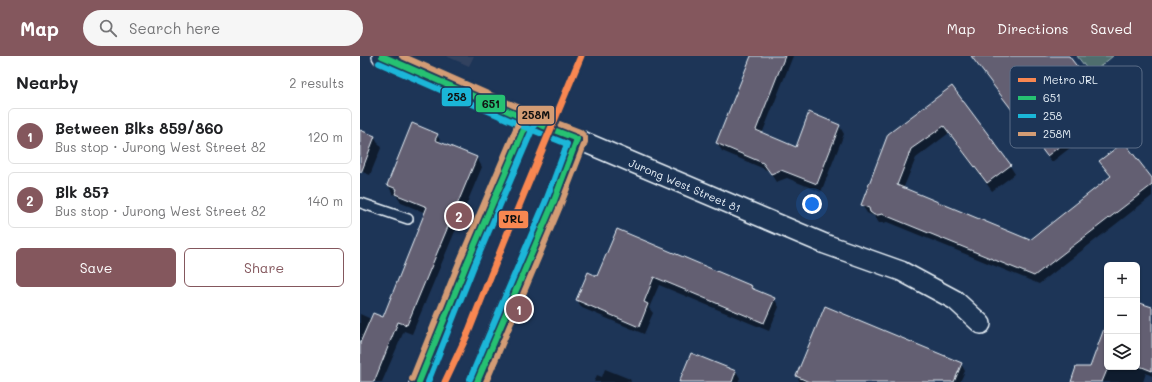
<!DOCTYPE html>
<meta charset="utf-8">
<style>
body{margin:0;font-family:Mali,sans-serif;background:#f6f6f6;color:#202124}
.controls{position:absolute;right:12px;bottom:12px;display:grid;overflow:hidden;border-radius:6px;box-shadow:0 1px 3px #0004}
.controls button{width:36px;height:36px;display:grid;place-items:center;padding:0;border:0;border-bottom:1px solid #e0e0e0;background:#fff;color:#202124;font:20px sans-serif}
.you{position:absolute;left:452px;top:148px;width:14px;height:14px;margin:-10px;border:3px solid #fff;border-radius:50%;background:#1a73e8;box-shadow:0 0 0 6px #1a73e833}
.badge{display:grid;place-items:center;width:26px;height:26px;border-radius:50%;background:#84575d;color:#fff;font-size:13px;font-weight:700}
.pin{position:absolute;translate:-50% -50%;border:2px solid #fff;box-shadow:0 1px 4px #0006}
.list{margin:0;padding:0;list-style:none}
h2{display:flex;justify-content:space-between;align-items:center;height:52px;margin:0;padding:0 16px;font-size:17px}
h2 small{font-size:13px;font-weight:400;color:#757577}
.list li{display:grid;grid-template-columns:26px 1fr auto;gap:12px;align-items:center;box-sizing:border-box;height:56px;margin:0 8px 8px;padding:0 8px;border:1px solid #e0e0e0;border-radius:6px}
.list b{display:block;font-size:15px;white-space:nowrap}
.list p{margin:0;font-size:13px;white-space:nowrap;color:#757577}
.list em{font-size:13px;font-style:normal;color:#757577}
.actions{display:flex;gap:8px;padding:12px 16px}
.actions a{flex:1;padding:9px 0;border:1px solid #84575d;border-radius:6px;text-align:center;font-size:14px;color:#84575d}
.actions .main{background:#84575d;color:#fff}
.icon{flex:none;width:22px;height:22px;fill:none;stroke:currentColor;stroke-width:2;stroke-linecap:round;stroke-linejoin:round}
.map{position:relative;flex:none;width:792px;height:326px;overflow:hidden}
header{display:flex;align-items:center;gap:24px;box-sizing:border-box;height:56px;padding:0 20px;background:#84575d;color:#fff}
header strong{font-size:19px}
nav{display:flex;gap:22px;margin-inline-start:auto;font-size:14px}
.search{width:280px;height:36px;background:#f6f6f6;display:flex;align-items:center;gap:10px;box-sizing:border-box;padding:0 14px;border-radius:22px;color:#757577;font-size:15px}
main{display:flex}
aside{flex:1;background:#fff}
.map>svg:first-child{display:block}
</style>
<header>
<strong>Map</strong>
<div class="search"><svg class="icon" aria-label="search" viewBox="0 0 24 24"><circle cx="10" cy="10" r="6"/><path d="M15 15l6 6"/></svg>Search here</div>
<nav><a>Map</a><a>Directions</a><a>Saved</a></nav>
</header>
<main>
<aside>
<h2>Nearby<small>2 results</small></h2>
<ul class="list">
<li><span class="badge">1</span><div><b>Between Blks 859/860</b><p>Bus stop · Jurong West Street 82</p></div><em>120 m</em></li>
<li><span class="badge">2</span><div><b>Blk 857</b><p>Bus stop · Jurong West Street 82</p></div><em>140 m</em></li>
</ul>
<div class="actions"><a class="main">Save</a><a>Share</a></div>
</aside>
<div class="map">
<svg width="792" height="326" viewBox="0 0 792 326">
<rect width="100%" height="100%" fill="#1d3557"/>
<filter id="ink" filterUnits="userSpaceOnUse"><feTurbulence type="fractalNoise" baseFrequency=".025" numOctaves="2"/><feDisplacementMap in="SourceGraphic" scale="8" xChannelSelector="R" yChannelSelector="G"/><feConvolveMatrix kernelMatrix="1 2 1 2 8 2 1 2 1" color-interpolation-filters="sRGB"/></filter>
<g filter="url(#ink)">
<polygon fill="#32425f" points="86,0 114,0 109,10"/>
<polygon fill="#4f6e6e" stroke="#9cb0b3" points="717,0 753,0 731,18"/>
<g fill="#0007">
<polygon points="392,0 433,0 402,78 437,92 479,69 484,78 461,136 427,122 416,126 409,115 362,95 357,87"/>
<polygon points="611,0 708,0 752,59 692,106"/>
<polygon points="592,31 650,110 655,118 632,135 589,77 556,102 543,133 671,185 751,121 740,106 792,124 792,140 679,228 527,166 523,167 519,167 514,160 507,157 502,149"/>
<polygon points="0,75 15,81 21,92 10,119 0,115"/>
<polygon points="77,79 82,88 117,102 122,111 52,278 44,275 22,326 0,326 0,258 11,263 24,262 66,157 41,147 37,140 33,138 28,129"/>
<polygon points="258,174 391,231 393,234 414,242 419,251 409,275 299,229 289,252 293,257 284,278 222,252 217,244 238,221"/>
<polygon points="777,247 792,252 792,320 786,317 783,326 712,326 729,318 747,271 747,311 777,311"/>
<polygon points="601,308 605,315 600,326 440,326 437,320"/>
<polygon points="245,313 270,323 271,326 234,326 237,319 242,321"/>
<polygon points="376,315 380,322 378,326 321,326"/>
</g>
<g fill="#645f72" stroke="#e8f1f8">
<polygon points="391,0 425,0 396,74 436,91 449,56 480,69 457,128 421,114 411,118 403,107 356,87"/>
<polygon points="611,0 709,0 749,52 687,100"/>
<polygon points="592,30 651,109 627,127 584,70 551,93 537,129 670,184 751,120 739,105 764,86 792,122 792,129 674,220 522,158 518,159 514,159 510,156 509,152 501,149 528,78"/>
<polygon points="52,67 78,78 75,84 117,101 47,269 38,266 14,326 0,326 0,287 13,257 23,261 67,151 35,138 37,133 27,129"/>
<polygon points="0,74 15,80 1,117 0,116"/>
<polygon points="257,173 392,230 391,232 415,242 404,267 294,221 284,246 288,248 279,271 216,244 228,216 237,220"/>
<polygon points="777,246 792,251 792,315 777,309"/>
<polygon points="465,250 602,307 594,326 449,326 436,320"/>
<polygon points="745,270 747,270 747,314 742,326 711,326 716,311 730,311"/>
<polygon points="331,297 376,315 372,326 319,326"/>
</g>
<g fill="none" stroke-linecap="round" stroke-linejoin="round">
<g stroke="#e8f1f8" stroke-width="12">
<polyline id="lane" points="1,147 48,163"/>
</g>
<g stroke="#e8f1f8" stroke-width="22">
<g id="street">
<polyline points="22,0 168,64 217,83 465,188 541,215 595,244 621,268"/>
<polyline points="59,326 107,207 168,64"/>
<path d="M117,326C148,245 189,166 217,83"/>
</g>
</g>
<use href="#lane" stroke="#1d3557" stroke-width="9"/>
<use href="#street" stroke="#1d3557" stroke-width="19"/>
<g stroke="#1d3557" stroke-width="9">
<g id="bus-1">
<polyline points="22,0 168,64 217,83 194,145 117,326"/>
<polyline points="59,326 107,207 168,64"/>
</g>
</g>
<g stroke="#1d3557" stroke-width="9">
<g id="bus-2">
<polyline points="19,7 165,71 207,88 187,142 110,323"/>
<polyline points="68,326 114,210 175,67"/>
</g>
</g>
<g stroke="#1d3557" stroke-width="9">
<g id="bus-3">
<polyline points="42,0 171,57 220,76 225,81 225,86 201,148 126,326"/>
<polyline points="52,323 100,204 161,61"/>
</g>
</g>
<use href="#bus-1" stroke="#26c172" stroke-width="6"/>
<use href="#bus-2" stroke="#1ab6d8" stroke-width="6"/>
<use href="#bus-3" stroke="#d39c74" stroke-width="6"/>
<g stroke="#1d3557" stroke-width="10">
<polyline id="metro-1" points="85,326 108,277 144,186 221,0"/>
</g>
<use href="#metro-1" stroke="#f88751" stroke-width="7"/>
</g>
</g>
<g text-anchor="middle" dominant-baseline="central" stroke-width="4" stroke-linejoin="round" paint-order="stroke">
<g font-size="11" fill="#e8f1f8" stroke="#1d3557">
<text transform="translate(325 129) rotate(23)">Jurong West Street 81</text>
</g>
</g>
<rect x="650" y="10" width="132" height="82" rx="6" fill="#1d3557" stroke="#5a6d87" stroke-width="1"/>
<rect x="658" y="22" width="18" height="4" fill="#f88751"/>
<rect x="658" y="40" width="18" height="4" fill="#26c172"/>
<rect x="658" y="58" width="18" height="4" fill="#1ab6d8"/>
<rect x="658" y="76" width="18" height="4" fill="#d39c74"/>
<g font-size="11" fill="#e8f1f8">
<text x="683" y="28">Metro JRL</text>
<text x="683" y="46">651</text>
<text x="683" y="64">258</text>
<text x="683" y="82">258M</text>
</g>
<g stroke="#1d3557" stroke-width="1.5">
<rect x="81" y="31" width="31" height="20" rx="4" fill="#1ab6d8"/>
<rect x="115" y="38" width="31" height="19" rx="4" fill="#26c172"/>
<rect x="157" y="49" width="38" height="20" rx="4" fill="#d39c74"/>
<rect x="138" y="154" width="31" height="19" rx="4" fill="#f88751"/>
</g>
<g font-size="11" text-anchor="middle" font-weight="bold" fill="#111">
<text x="97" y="45">258</text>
<text x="131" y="52">651</text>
<text x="176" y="63">258M</text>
<text x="153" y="167">JRL</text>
</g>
</svg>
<div class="controls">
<button>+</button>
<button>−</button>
<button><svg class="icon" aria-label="layers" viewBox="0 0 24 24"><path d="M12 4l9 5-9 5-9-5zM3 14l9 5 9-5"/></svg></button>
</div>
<div class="you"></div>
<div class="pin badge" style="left:159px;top:253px">1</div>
<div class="pin badge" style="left:99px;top:160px">2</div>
</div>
</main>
